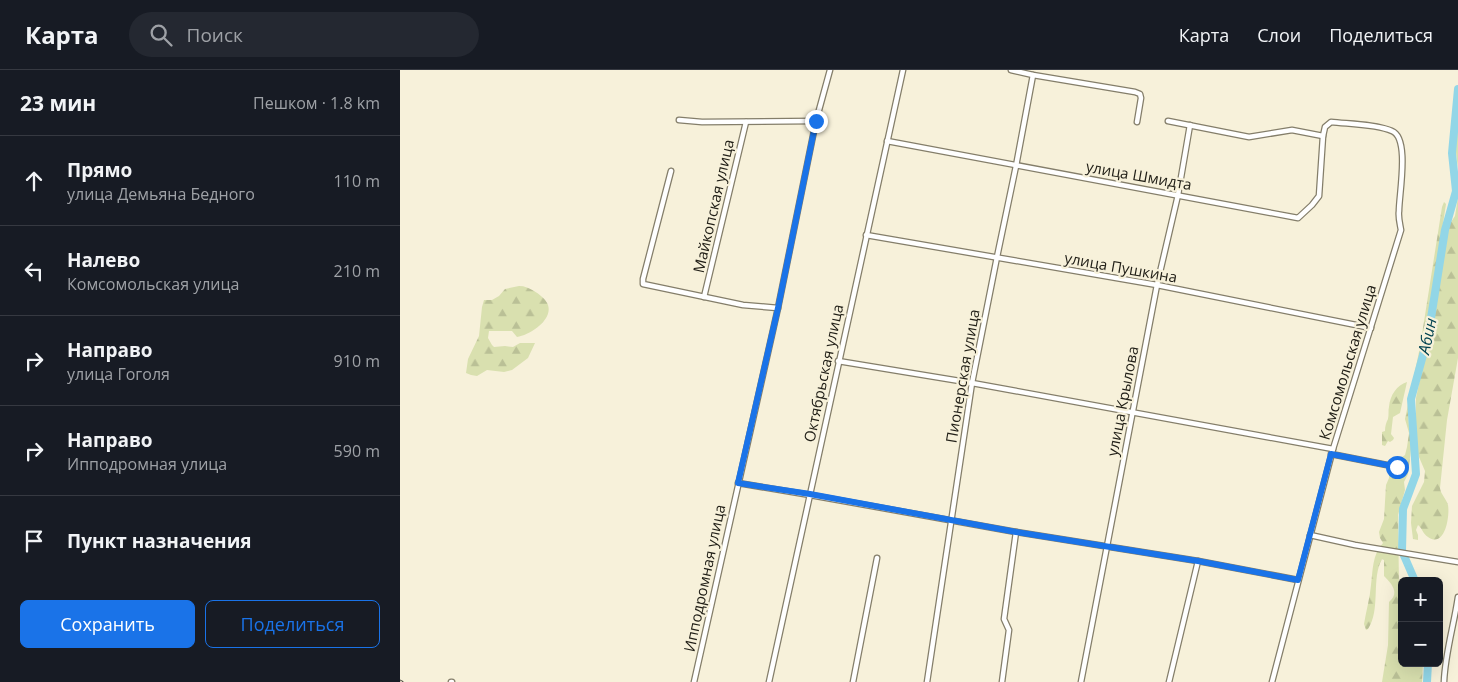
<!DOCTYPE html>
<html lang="ru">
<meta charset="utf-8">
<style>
body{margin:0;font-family:"Open Sans",sans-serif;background:#242831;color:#f1f3f6}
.controls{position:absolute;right:15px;bottom:15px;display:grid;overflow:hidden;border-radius:8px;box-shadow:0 5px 20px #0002}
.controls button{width:45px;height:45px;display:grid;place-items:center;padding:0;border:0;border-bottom:1px solid #363941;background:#171b24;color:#f1f3f6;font:25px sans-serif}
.stop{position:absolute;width:15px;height:15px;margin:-11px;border:4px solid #1a73e8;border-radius:50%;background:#fff}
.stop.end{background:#1a73e8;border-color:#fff;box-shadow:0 1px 5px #0008}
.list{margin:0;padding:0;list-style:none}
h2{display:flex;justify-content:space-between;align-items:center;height:65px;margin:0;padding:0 20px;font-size:21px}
h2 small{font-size:16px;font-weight:400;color:#9ea1a6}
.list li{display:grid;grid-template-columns:32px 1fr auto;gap:15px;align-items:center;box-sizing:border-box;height:90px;padding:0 20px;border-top:1px solid #363941}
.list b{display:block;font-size:19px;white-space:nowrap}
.list p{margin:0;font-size:16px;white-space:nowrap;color:#9ea1a6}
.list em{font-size:16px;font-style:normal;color:#9ea1a6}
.actions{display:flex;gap:10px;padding:15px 20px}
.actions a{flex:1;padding:11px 0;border:1px solid #1a73e8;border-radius:8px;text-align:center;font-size:18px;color:#1a73e8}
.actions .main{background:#1a73e8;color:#fff}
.icon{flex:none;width:28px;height:28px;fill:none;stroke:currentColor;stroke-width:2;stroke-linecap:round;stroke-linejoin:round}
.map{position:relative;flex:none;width:1058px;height:612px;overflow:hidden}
header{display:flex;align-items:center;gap:30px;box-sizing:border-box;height:70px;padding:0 25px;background:#171b24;border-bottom:1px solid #363941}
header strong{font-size:24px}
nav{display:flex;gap:28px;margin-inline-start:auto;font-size:18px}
.search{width:350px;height:45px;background:#242831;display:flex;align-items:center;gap:12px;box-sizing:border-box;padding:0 18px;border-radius:28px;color:#9ea1a6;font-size:19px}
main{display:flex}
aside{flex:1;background:#171b24}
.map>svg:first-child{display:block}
</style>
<header>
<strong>Карта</strong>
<div class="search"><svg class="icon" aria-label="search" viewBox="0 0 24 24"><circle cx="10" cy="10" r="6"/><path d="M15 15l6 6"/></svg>Поиск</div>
<nav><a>Карта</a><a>Слои</a><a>Поделиться</a></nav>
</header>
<main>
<aside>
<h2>23 мин<small>Пешком · 1.8 km</small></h2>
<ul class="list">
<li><svg class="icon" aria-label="ahead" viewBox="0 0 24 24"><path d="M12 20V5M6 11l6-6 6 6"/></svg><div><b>Прямо</b><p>улица Демьяна Бедного</p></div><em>110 m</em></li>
<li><svg class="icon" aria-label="left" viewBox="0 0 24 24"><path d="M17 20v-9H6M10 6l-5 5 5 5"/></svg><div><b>Налево</b><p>Комсомольская улица</p></div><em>210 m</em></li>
<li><svg class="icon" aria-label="right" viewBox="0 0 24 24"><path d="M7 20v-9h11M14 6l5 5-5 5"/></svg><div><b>Направо</b><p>улица Гоголя</p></div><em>910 m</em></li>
<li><svg class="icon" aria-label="right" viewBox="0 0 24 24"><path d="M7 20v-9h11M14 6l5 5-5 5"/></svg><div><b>Направо</b><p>Ипподромная улица</p></div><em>590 m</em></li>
<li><svg class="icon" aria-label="arrive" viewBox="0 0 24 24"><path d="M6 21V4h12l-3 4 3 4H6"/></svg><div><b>Пункт назначения</b></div></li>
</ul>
<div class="actions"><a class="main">Сохранить</a><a>Поделиться</a></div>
</aside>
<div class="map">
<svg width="1058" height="612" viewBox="0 0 1058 612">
<defs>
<pattern id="forest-firs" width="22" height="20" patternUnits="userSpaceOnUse" patternTransform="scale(1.25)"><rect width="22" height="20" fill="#d9e0af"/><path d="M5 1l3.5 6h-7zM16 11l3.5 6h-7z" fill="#bac096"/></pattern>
</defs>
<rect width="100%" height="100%" fill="#f7f1da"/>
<g fill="url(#forest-firs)">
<polygon points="1058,44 1058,98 1055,75"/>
<path d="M1058,127V288L1047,350L1040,418C1041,425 1046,428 1048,435C1050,446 1045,479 1028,467C1023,464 1022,458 1018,455L1016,460L1018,465V470L1013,469L1011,453L1012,436L1024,412L1025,401L1016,380V328L1032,251L1049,155L1055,146Z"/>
<path d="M1044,132L1046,134L1026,265L1014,310L1008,341L1009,355L1012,371L1008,404L1004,412L1005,420L998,445L999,515L1002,520V593H1023L1022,612H982L988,575L989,532C1000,523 992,514 984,506V490L982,489C971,508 981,540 968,559L966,560L964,554C966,541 970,528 971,515C973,500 972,485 983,473L980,468L979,462L984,449L986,415L989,408V396L994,397L1001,395L1002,387L1005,385L1007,377L1009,363L1005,349L1020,277L1042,137Z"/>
<path d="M119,216C125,216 129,218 134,221C139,224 146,229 148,235C153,250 130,265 117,267L112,261H89L88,268L92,275L94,277L105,276L113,277L120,273H135L128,288L112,300L104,302L87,300L77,306L71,305L66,303L68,289L79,266L82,237L84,230H92L99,226L105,219Z"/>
<path d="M1007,312L1000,343L993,347L991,364L994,368L993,370L990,372L988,371L985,376L982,375V362L985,361C985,356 986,353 988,349C989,345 988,340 989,337C990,325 997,315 1007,312Z"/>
</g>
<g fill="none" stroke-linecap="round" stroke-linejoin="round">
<g stroke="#92d6e7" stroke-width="8">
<polyline points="1015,511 1002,481 1003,439 1016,404 1011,329 1028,267 1045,160 1056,121 1052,83 1058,19"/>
<polyline points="1027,612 1028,593"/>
</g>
<g stroke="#847e6a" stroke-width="7">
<g id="street">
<polyline points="611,0 633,5 735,22 740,24 741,28 737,52"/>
<polyline points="279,50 302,52 416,51"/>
<polyline points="768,51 849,67 892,60 923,66"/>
<path d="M487,71L898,148L912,135L919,126L923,66L925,57L931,52C948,54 976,54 992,61C1010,68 999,124 999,141C998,147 1000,154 1001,160L933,379L872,612"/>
<polyline points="271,101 243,209 243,214 343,235 378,238"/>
<polyline points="466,165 757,215 971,258"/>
<polyline points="304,227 346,52"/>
<polyline points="438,291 572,313 933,379"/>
<polyline points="931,384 997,397"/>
<polyline points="338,413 410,425 616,462 798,491 898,510"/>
<polyline points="910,465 955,475 1058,492"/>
<polyline points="51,612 52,612"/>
<polyline points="294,612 378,238 416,51 430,0"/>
<polyline points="369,612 503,0"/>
<polyline points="453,612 477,488"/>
<polyline points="527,612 572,313 597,187 616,96 633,5"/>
<polyline points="602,612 609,560 604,549 616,462"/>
<polyline points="681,612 757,215 778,125 790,55"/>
<polyline points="769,612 798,491"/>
<path d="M1044,612C1045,584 1054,555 1058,527"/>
</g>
</g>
<use href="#street" stroke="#fff" stroke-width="4.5"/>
<g stroke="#565347" stroke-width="3">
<polyline id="rail" points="0,611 2,612"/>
</g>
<use href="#rail" stroke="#f7f1da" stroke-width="1" stroke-dasharray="4" stroke-linecap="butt"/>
</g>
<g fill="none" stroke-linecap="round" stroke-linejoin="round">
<polyline stroke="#1a73e8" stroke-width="6" points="416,51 378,238 338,413 410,424 616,462 798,491 898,510 931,384 997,397"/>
</g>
<g text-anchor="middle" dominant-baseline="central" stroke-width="4.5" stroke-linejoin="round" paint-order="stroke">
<g font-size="15" fill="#222018" stroke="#f7f1da">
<text transform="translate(739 105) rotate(10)">улица Шмидта</text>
<text transform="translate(313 136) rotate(-77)">Майкопская улица</text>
<text transform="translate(721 197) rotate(10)">улица Пушкина</text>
<text transform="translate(947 292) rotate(-73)">Комсомольская улица</text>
<text transform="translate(423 303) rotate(-78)">Октябрьская улица</text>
<text transform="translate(562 306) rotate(-80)">Пионерская улица</text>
<text transform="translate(722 331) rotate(-79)">улица Крылова</text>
<text transform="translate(304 508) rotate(-78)">Ипподромная улица</text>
</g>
<g font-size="16" font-style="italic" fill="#034350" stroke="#f7f1da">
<text transform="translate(1027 266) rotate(-78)">Абин</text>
</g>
</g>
</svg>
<div class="controls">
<button>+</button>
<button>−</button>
</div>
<div class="stop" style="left:997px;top:397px"></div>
<div class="stop end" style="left:416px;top:51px"></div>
</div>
</main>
